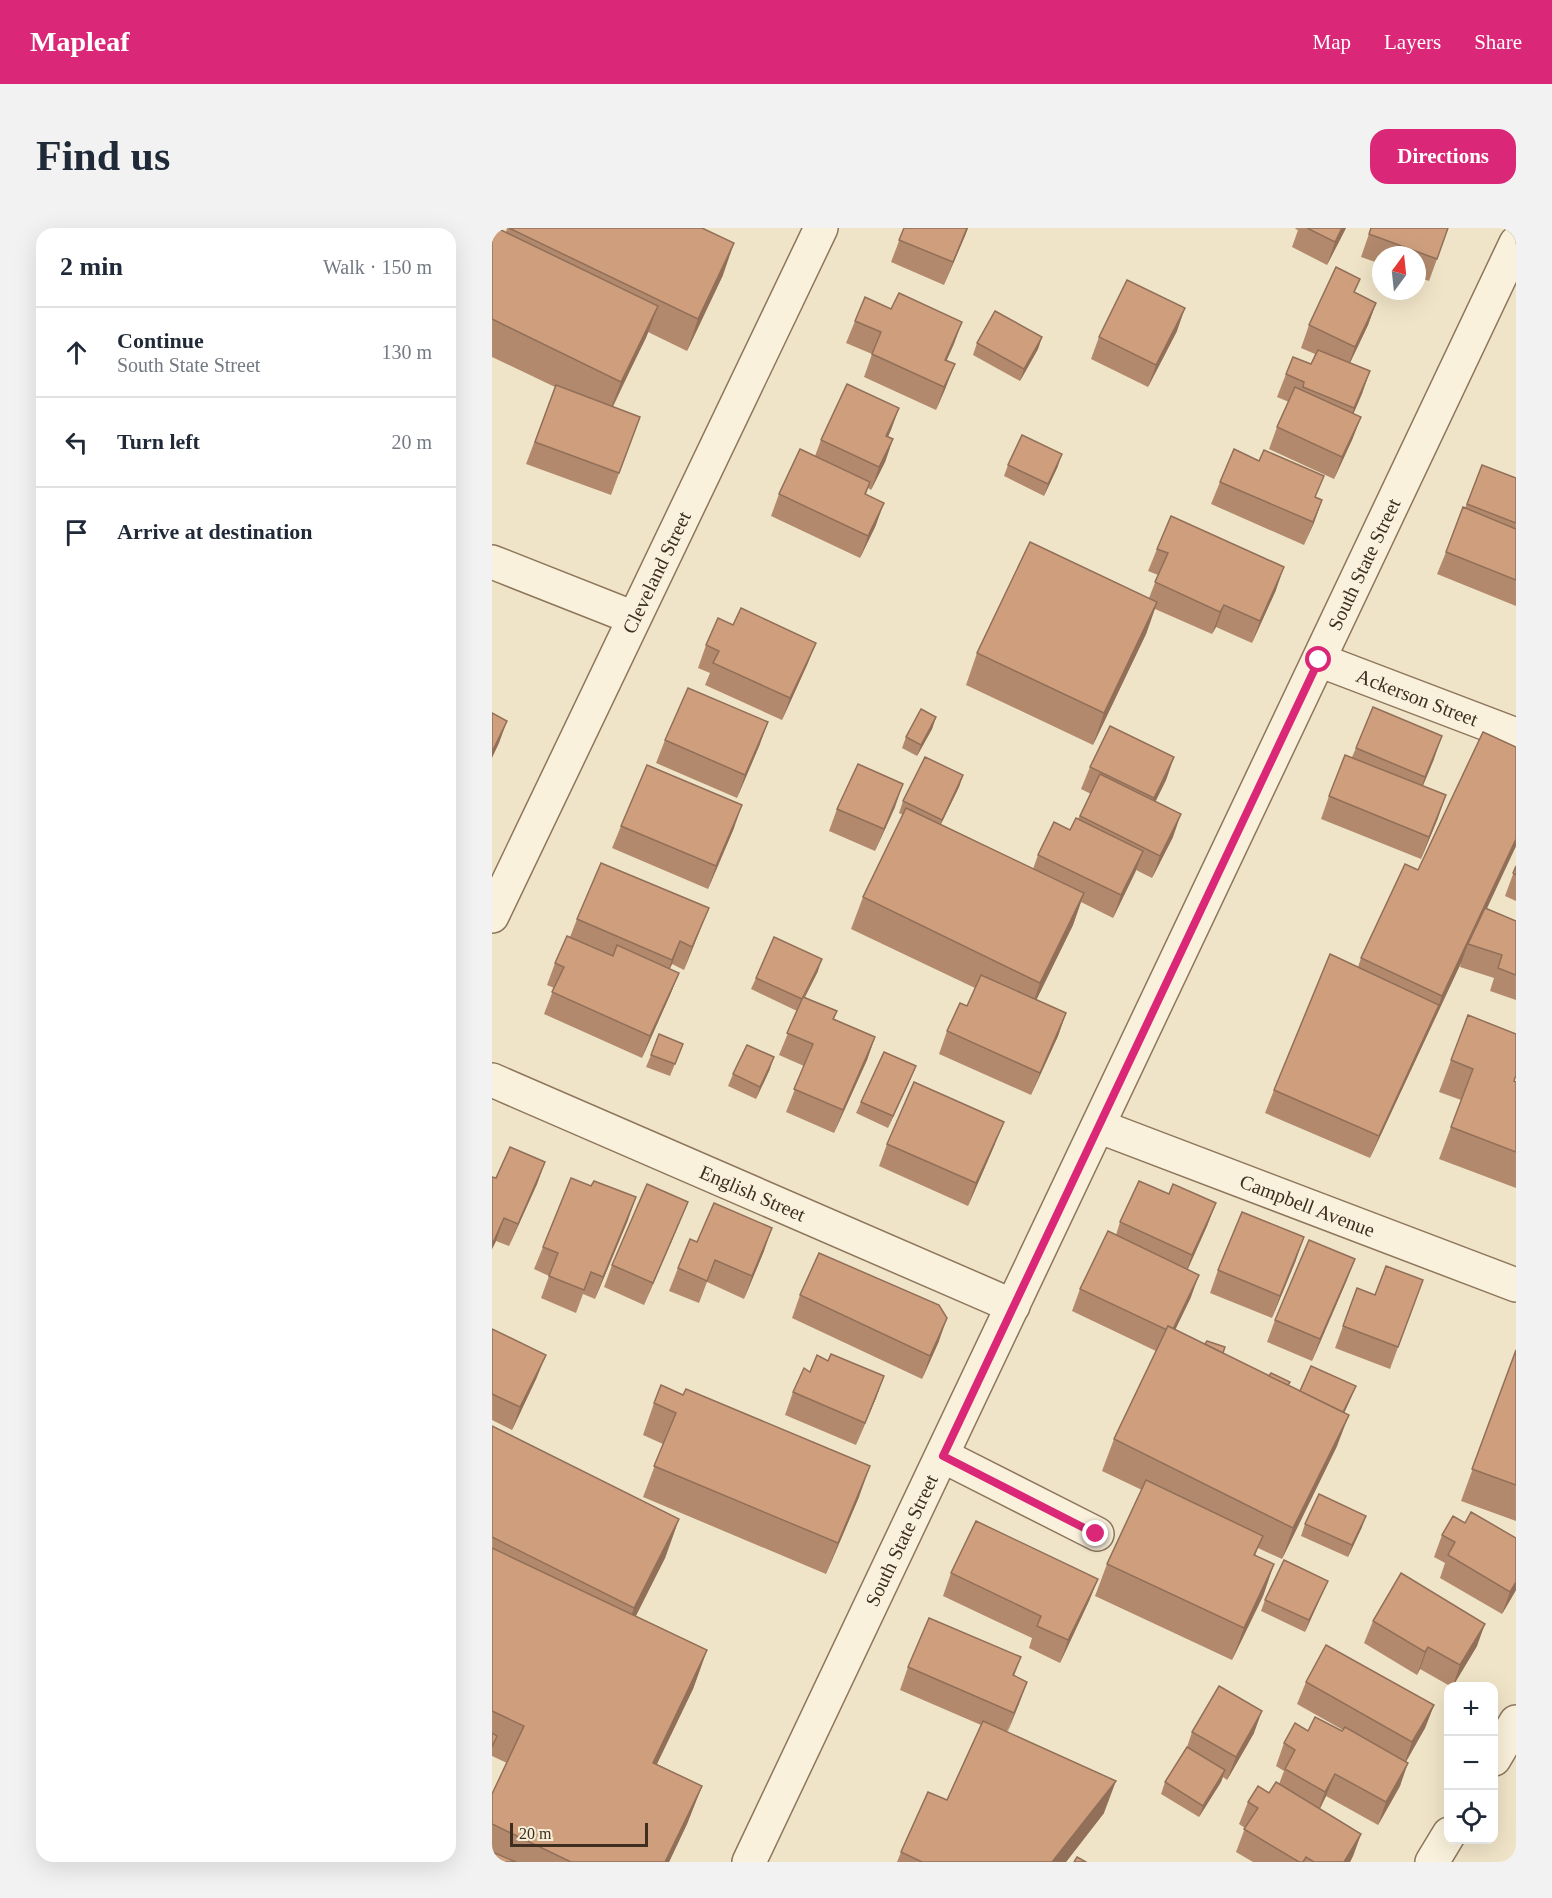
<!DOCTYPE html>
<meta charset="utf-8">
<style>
body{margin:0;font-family:Georgia,serif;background:#f2f2f3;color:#1f2937}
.controls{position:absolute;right:18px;bottom:18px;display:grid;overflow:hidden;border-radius:12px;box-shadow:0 6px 24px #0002}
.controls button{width:54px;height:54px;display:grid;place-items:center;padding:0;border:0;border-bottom:2px solid #e0e1e3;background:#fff;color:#1f2937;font:30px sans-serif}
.compass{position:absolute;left:880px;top:18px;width:54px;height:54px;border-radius:50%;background:#fff;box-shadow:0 6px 24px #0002;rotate:15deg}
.scale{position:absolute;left:18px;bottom:15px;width:138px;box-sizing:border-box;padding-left:6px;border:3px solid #3d2e20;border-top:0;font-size:16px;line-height:21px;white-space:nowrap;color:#3d2e20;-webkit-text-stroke:4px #f7eed8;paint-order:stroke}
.stop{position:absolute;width:18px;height:18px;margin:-14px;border:4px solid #db2777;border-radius:50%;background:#fff}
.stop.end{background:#db2777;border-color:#fff;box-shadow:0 2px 6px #0008}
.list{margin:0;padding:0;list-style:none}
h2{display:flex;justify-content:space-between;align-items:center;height:78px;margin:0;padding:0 24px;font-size:26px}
h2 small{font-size:20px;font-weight:400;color:#747a83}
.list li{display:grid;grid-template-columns:39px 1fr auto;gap:18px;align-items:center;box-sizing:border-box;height:90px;padding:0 24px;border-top:2px solid #e0e1e3}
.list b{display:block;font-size:22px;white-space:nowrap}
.list p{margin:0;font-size:20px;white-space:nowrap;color:#747a83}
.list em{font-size:20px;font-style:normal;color:#747a83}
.icon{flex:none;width:33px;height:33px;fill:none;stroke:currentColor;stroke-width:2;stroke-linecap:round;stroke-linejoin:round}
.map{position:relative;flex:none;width:1024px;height:1634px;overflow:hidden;border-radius:18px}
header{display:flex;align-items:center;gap:36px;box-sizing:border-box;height:84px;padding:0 30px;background:#db2777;color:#fff}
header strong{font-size:28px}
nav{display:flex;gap:33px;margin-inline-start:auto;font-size:21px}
.intro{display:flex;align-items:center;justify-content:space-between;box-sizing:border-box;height:144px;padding:0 36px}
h1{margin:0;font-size:42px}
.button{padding:15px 27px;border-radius:18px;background:#db2777;color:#fff;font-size:21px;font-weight:700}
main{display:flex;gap:36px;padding:0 36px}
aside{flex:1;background:#fff;border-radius:18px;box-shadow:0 6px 24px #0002}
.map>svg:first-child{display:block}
</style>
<header>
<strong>Mapleaf</strong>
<nav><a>Map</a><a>Layers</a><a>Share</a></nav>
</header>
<div class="intro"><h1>Find us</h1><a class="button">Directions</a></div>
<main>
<aside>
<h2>2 min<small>Walk · 150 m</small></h2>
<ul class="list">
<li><svg class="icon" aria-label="ahead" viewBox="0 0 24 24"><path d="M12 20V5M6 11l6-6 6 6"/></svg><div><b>Continue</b><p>South State Street</p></div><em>130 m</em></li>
<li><svg class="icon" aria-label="left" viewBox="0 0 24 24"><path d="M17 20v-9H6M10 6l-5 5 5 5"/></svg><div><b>Turn left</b></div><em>20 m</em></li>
<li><svg class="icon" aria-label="arrive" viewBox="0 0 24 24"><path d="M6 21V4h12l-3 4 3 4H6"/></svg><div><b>Arrive at destination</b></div></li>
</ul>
</aside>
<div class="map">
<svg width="1024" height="1634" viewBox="0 0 1024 1634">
<rect width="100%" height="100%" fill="#f0e4c8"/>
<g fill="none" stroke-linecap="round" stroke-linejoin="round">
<g stroke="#8d765c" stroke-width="36">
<g id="minor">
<polyline points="0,334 142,390"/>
<path id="s1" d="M827,432L1024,507"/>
<path id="s2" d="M0,688L329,0"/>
<path id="s3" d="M0,852L521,1078"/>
<path id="s4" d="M606,898L1024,1057"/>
<polyline points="451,1228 605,1306"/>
<polyline points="1002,1531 1024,1494"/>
<path id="s5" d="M257,1634L1024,15"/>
<polyline points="940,1634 957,1606"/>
</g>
</g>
<use href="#minor" stroke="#faf1dc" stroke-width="33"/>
</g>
<g fill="#b2896c">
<polygon points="15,0 210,0 231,47 195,123 156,104 121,179 148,189 119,267 34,236 63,159 0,129 0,11 14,4"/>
<polygon points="412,0 476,0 452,57 399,34"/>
<polygon points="804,0 854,0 835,37 800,19 806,2 803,1"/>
<polygon points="879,0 945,31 937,53 925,49 925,27 889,27 889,36 869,29"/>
<polygon points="863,64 884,75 876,97 858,135 878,143 861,186 869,189 860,212 842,251 777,221 785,199 797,174 785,169 794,146 819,136 823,126 809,120 817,97"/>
<polygon points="399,81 470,94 454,132 454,159 444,182 372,149 380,126 354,115 363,93"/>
<polygon points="685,103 656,159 599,131 607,109"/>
<polygon points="550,109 546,121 528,153 481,127 485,115"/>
<polygon points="407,180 396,209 401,211 393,234 379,262 376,260 374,266 384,297 368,330 279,288 287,266 323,228 329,212"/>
<polygon points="767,233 824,270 830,272 812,317 719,276 728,254"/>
<polygon points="516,237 566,238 552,268 512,248"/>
<polygon points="990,237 1024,250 1024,378 945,346 954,324 973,280"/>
<polygon points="665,321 784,362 760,415 724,399 720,406 663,381 654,406 601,517 474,457 485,425 657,370 666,347 656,343"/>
<polygon points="241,397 324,415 315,437 290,492 213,457 218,445 206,440 214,417"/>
<polygon points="444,489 440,501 425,528 410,520 414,509"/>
<polygon points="173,512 268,516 245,570 164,535"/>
<polygon points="1024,519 1024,618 994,681 1024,693 1024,772 998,763 1002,750 968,739 969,735 878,930 773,885 782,862 866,739 869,730 926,642"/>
<polygon points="864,520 942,531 931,558 946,590 929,631 829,591 837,568 860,529"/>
<polygon points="682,529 674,552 663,574 681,609 660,650 644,642 621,690 589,674 581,697 544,772 574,785 566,808 539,867 447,826 455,803 475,778 483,760 359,701 371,669 411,587 407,585 411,573 471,547 467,559 449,596 541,641 546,627 578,602 586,591 599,566 589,561 598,539"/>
<polygon points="403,579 383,623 337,603 345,581"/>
<polygon points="129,598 242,600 216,661 120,620"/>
<polygon points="1024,638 1024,673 1013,668"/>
<polygon points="85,691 208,702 192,742 180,736 177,741 187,745 178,767 150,830 52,786 62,760 55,757 63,735 78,709"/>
<polygon points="326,743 313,769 345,783 342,791 383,809 375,832 342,905 294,884 312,838 287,827 305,783 259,761 264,750"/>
<polygon points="976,787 1024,806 1024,849 1022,853 1024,854 1024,960 947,931 969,872 947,864"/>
<polygon points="191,816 178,848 154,839 159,827"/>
<polygon points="278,841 264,871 236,858 241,846"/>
<polygon points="419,850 396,900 364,885 369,874"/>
<polygon points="395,916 503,916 476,978 387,938"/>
<polygon points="53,934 45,956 17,1018 4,1013 0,1021 0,949 4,950"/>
<polygon points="677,966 724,975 715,998 696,1041 699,1069 683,1102 808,1163 864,1158 852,1185 845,1218 790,1331 766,1320 763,1328 782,1336 771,1368 740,1432 603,1368 615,1336 650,1262 610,1243 622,1211 664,1123 580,1083 588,1061 624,1007 628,994"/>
<polygon points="136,992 103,1071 91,1066 84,1085 49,1070 57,1048 42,1041 51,1019"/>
<polygon points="187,996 152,1077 112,1059 120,1037"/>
<polygon points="205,1014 272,1023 252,1071 215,1054 207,1075 177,1063 186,1040"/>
<polygon points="863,1031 854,1054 820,1133 775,1114 783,1092"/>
<polygon points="804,1032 780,1090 718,1065 726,1042"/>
<polygon points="931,1052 898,1141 843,1120 865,1060 883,1067"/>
<polygon points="308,1067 447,1113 430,1151 300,1090"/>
<polygon points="0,1101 45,1149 20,1202 0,1192"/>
<polygon points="1024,1122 1024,1293 969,1273"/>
<polygon points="336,1133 392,1148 384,1170 364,1217 293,1187 301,1164 318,1144"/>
<polygon points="162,1175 367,1269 334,1346 151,1269 171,1216 151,1207"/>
<polygon points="0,1198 187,1291 173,1330 144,1388 215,1422 201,1461 165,1536 210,1558 195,1596 177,1634 0,1634 0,1566 15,1535 0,1528"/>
<polygon points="973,1295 1024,1310 1024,1362 1010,1386 948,1350 953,1335 942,1329 950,1307"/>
<polygon points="813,1296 870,1299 856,1329 809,1308"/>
<polygon points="459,1345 606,1351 597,1373 568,1435 537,1420 540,1410 451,1368"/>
<polygon points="836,1353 831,1364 813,1404 769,1383 773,1372"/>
<polygon points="881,1393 985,1418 961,1458 958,1458 928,1441 925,1447 872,1415"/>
<polygon points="529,1429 522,1448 535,1454 515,1504 612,1585 574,1634 405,1634 409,1624 455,1572 489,1497 408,1462 416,1439"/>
<polygon points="814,1454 942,1477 933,1500 914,1534 908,1558 886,1597 834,1568 828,1581 869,1606 861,1628 858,1634 761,1634 744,1624 753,1600 747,1596 756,1574 777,1565 787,1556 792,1543 784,1538 792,1515 816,1503 850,1503 851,1502 805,1476"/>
<polygon points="700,1504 762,1505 735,1552 731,1549 729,1554 707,1589 669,1566 673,1554 695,1519"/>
</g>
<g fill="#916f58">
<polygon points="475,0 476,0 473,8 452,57 461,34"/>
<polygon points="850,0 854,0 835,37 843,14"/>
<polygon points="242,15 231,47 195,123 206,91"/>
<polygon points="884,75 876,97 855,141 863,119"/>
<polygon points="166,78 154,110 117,185 129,154"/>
<polygon points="693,80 685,103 656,159 664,137"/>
<polygon points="470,94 462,116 445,154 453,132"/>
<polygon points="550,109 546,121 528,153 532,141"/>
<polygon points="463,136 454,159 444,182 452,159"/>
<polygon points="878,143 870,166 854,203 862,180"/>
<polygon points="407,180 399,202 386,230 394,208"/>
<polygon points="869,189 860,212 842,251 850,229"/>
<polygon points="401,211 393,234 379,262 387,239"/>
<polygon points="570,226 566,238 552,268 556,256"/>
<polygon points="830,272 822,295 812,317 821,294"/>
<polygon points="392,275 384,297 368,330 376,308"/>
<polygon points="792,339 784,362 760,415 768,393"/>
<polygon points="665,374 654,406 601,517 612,485"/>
<polygon points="732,377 724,399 720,406 728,384"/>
<polygon points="324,415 315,437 290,492 298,470"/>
<polygon points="444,489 440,501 425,528 429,517"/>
<polygon points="15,493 7,515 0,530 0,524"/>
<polygon points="276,494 268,516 245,570 253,547"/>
<polygon points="950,508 942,531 925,571 933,549"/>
<polygon points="682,529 674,552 654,593 662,570"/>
<polygon points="471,547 467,559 445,604 450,592"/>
<polygon points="411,556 403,579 383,623 392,601"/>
<polygon points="954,567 946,590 929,631 937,609"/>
<polygon points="250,577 242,600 216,661 224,638"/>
<polygon points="689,586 681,609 660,650 668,628"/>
<polygon points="1024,611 1024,618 978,717 976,716 969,735 939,799 950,768"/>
<polygon points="651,623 643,645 621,690 629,667"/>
<polygon points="592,665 581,697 537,787 548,755"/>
<polygon points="217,680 208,702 192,742 200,719"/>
<polygon points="188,713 180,736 172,754 180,732"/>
<polygon points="330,731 326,743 306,783 311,772"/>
<polygon points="187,745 178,767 150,830 158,808"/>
<polygon points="947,777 939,799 878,930 887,908"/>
<polygon points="574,785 566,808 539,867 548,845"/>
<polygon points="383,809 375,832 342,905 351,882"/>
<polygon points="282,829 278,841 264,871 268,859"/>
<polygon points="424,838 419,850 396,900 401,888"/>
<polygon points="512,894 503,916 476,978 484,955"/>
<polygon points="53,934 45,956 17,1018 26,996"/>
<polygon points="144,969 136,992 103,1071 111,1049"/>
<polygon points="196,974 187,996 152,1077 161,1055"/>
<polygon points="724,975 715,998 692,1049 700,1027"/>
<polygon points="12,990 4,1013 0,1021 0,1017"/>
<polygon points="280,1000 272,1023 252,1071 260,1048"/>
<polygon points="812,1009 804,1032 780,1090 788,1068"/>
<polygon points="863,1031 854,1054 820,1133 828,1111"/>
<polygon points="707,1047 699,1069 671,1127 679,1104"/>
<polygon points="455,1090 447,1113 430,1151 438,1128"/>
<polygon points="54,1127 45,1149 20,1202 28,1179"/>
<polygon points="392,1148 384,1170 364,1217 373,1195"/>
<polygon points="864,1158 859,1170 843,1205 847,1193"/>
<polygon points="857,1187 845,1218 790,1331 801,1300"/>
<polygon points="378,1238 367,1269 334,1346 346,1315"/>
<polygon points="874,1288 870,1299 856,1329 860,1317"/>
<polygon points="187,1291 173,1330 128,1419 142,1380"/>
<polygon points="782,1336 771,1368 740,1432 752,1400"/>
<polygon points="606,1351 597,1373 568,1435 576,1412"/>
<polygon points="836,1353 831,1364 813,1404 817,1392"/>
<polygon points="1024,1354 1024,1362 1010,1386 1018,1364"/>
<polygon points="993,1396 985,1418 961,1458 968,1437"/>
<polygon points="936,1419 928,1441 925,1447 933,1424"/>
<polygon points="215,1422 201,1461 147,1573 161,1535"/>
<polygon points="535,1454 527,1476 514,1508 522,1485"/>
<polygon points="942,1477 933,1500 912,1537 920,1514"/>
<polygon points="770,1483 762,1505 735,1552 744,1529"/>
<polygon points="916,1535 908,1558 886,1597 894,1574"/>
<polygon points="733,1542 729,1554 707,1589 711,1578"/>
<polygon points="843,1546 834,1568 825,1586 833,1564"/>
<polygon points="624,1553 612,1585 574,1634 560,1634"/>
<polygon points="210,1558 195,1596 177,1634 173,1634"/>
<polygon points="869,1606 861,1628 858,1634 852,1634"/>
</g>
<g fill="#cf9f7d" stroke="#916f58" stroke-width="1.5">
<polygon points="5,0 166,78 129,154 0,91 0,11"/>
<polygon points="17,0 210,0 242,15 206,91"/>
<polygon points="412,0 475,0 461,34 407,12"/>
<polygon points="815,0 850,0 843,14"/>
<polygon points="879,0 956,0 945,31 877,6"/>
<polygon points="844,39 868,51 862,64 884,75 863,119 817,97"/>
<polygon points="635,52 693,80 664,137 607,109"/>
<polygon points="407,65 470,94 453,132 463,136 452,159 380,126 389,104 363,93 373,69 399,81"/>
<polygon points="503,83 550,109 532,141 485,115"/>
<polygon points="826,122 878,143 862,180 811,159 812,154 794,146 801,129 819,136"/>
<polygon points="355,156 407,180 394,208 401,211 387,239 329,212"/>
<polygon points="64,157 148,189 127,245 43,214"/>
<polygon points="803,159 869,189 850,229 785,199"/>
<polygon points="530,207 570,226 556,256 516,237"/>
<polygon points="308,221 378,254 373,266 392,275 376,308 287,266"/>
<polygon points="742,221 767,233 772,222 832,248 823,269 830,272 821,294 728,254"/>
<polygon points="990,237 1024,250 1024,295 975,276"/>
<polygon points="971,279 1024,301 1024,352 954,324"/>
<polygon points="679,288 792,339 768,393 732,377 728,384 663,354 676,325 665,321"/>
<polygon points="538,314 665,374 612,485 485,425"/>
<polygon points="249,380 324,415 298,470 221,435 227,423 214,417 226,390 241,397"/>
<polygon points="196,460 276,494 253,547 173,512"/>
<polygon points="881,479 950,508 933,549 864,520"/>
<polygon points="429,481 444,489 429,517 414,509"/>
<polygon points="0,485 15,493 0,524"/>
<polygon points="618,498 682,529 662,570 598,539"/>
<polygon points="991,504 1024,519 1024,611 950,768 869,730 913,636 926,642"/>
<polygon points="853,527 954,567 937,609 837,568"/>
<polygon points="433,529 471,547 450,592 411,573"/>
<polygon points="366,536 411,556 392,601 345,581"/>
<polygon points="155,537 250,577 224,638 129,598"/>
<polygon points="608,546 689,586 668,628 588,588"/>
<polygon points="414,580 592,665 548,755 371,669"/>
<polygon points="584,590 651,623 629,667 546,627 562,594 578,602"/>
<polygon points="109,635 217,680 200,719 188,713 180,732 85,691"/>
<polygon points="1024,638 1024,647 1021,645"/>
<polygon points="993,680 1024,693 1024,747 1006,740 1010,727 976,716"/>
<polygon points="75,708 121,728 125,717 187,745 158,808 60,764 72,739 63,735"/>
<polygon points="282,709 330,731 310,771 264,750"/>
<polygon points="838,726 947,777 887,908 782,862"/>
<polygon points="489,747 574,785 548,845 455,803 468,775 475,778"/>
<polygon points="311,769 345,783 341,791 383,809 351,882 302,861 321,816 295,805"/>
<polygon points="976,787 1024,806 1024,847 1022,853 1024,854 1024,924 959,899 981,841 959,832"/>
<polygon points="167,806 191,816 183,836 159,827"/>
<polygon points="255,817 282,829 268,859 241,846"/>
<polygon points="392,824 424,838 401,888 369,874"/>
<polygon points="422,854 512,894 484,955 395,916"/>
<polygon points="18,919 53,934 26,996 12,990 0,1017 0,949 4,950"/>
<polygon points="79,950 99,958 102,953 144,969 111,1049 99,1044 92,1062 57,1048 66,1025 51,1019"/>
<polygon points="647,953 677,966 681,956 724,975 700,1027 628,994"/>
<polygon points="155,956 196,974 161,1055 120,1037"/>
<polygon points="222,975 280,1000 260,1048 223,1032 215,1053 186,1040 198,1011 205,1014"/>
<polygon points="750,984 812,1009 788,1068 726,1042"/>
<polygon points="616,1003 707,1047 681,1101 676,1098 675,1102 588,1061"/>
<polygon points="817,1012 863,1031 828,1111 783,1092"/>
<polygon points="327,1025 447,1077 455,1090 438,1128 308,1067"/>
<polygon points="894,1038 931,1052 906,1119 851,1098 865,1060 883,1067"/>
<polygon points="676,1098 857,1187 801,1300 622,1211"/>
<polygon points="0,1101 54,1127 28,1179 0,1166"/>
<polygon points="715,1113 733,1119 731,1125 713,1116"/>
<polygon points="1024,1122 1024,1257 980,1241"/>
<polygon points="339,1126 392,1148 373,1195 301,1164 312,1140 318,1144 325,1127 336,1133"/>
<polygon points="819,1138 864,1158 851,1184 808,1163"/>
<polygon points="779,1145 798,1154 796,1157 777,1148"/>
<polygon points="169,1157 191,1167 194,1161 378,1238 346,1315 162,1238 184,1185 162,1175"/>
<polygon points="0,1198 187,1291 142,1380 0,1309"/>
<polygon points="654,1252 771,1308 762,1327 782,1336 752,1400 615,1336"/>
<polygon points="827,1266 874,1288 860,1317 813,1296"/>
<polygon points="979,1284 1024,1310 1024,1354 1018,1364 956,1327 963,1314 950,1307 961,1288 973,1295"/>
<polygon points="484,1293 606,1351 576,1412 545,1398 549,1388 459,1345"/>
<polygon points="0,1320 215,1422 161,1535 210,1558 173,1634 79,1634 0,1596 0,1566 32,1498 0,1483"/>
<polygon points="792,1332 836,1353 817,1392 773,1372"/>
<polygon points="909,1345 993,1396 968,1437 936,1419 933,1424 881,1393"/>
<polygon points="437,1390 529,1429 521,1447 535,1454 522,1485 416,1439"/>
<polygon points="834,1417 942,1477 920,1514 814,1454"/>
<polygon points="727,1458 770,1483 744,1529 700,1504"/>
<polygon points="823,1489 850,1503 853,1499 916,1535 894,1574 843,1546 833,1564 793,1541 803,1522 792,1515 803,1495 816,1503"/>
<polygon points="491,1493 624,1553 560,1634 430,1634 409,1624 436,1564 455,1572"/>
<polygon points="0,1505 5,1508 0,1519"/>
<polygon points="695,1519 733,1542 711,1578 673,1554"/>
<polygon points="784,1554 869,1606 852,1634 822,1634 814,1629 811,1634 807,1634 752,1601 766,1580 756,1574 766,1558 777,1565"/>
<polygon points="0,1624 24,1634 0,1634"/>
<polygon points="585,1629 594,1634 582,1634"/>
</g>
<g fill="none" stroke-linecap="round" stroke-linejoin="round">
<polyline stroke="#db2777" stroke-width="8" points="604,1306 451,1228 827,432"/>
</g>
<g text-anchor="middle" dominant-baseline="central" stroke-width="6" stroke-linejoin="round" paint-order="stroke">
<g font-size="20" fill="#3d2e20" stroke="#f7eed8">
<text stroke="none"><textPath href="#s5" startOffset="1436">South State Street</textPath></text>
<text stroke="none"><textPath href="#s2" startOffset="381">Cleveland Street</textPath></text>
<text stroke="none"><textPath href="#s1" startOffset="105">Ackerson Street</textPath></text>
<text stroke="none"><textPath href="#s3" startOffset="284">English Street</textPath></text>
<text stroke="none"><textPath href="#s4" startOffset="224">Campbell Avenue</textPath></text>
<text stroke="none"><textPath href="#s5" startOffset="356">South State Street</textPath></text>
</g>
</g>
</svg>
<div class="controls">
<button>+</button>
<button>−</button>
<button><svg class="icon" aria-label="locate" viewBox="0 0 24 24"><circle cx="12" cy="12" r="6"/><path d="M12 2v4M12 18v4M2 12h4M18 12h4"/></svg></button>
</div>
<svg class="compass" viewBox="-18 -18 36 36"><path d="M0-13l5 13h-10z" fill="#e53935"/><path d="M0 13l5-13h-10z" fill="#747a83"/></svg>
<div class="scale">20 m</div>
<div class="stop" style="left:827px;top:432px"></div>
<div class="stop end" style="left:604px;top:1306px"></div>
</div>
</main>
